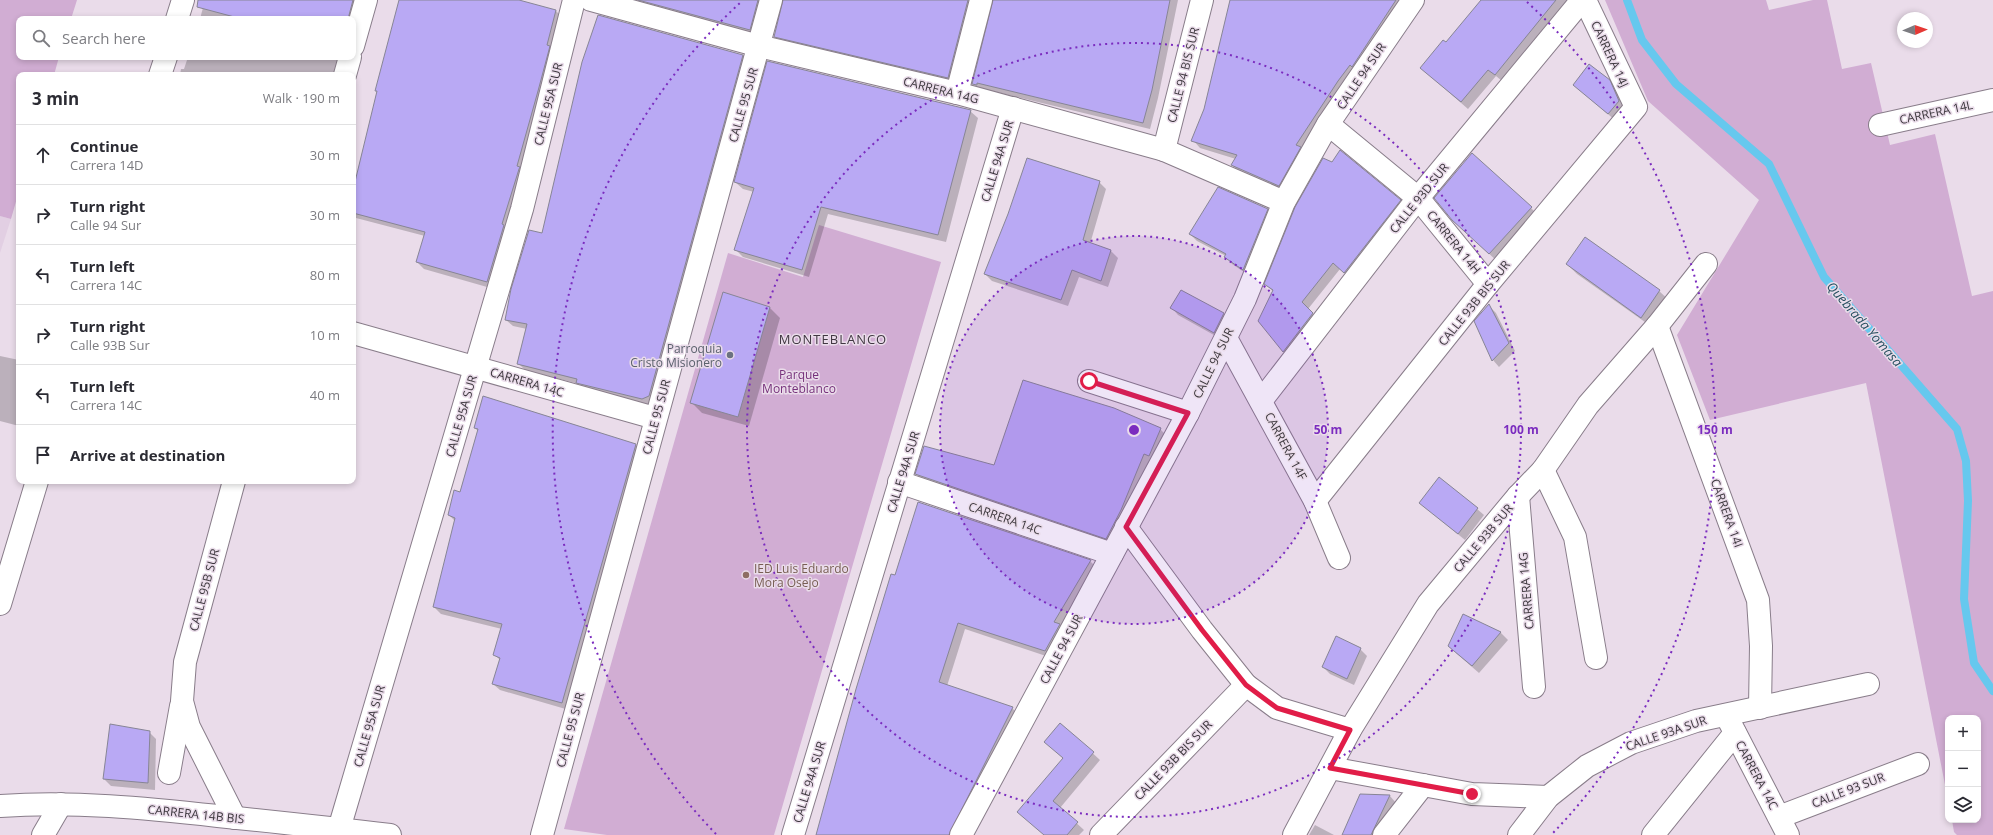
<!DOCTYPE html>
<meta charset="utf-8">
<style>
body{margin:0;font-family:"Open Sans",sans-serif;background:#f2f2f3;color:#2b2b33}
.controls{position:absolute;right:12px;bottom:12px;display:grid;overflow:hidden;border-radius:8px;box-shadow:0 2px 6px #0003}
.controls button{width:36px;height:36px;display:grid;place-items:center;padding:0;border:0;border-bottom:1px solid #e1e1e2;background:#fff;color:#2b2b33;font:20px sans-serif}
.compass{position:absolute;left:1897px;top:12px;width:36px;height:36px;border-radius:50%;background:#fff;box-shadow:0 2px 6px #0003;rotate:88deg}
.stop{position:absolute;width:12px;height:12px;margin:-9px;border:3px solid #e11d48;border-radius:50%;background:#fff}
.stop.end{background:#e11d48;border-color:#fff;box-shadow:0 1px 4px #0008}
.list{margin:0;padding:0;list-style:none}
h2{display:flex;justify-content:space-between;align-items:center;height:52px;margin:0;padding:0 16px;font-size:17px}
h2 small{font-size:13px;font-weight:400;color:#7c7c81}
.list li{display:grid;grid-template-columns:26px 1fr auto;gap:12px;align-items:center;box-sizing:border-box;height:60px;padding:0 16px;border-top:1px solid #e1e1e2}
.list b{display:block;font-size:15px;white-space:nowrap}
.list p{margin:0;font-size:13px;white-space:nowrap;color:#7c7c81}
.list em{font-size:13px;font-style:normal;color:#7c7c81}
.icon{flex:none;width:22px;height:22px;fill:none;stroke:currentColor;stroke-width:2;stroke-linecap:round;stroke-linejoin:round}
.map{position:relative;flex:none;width:1993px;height:835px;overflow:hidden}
.search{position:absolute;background:#fff;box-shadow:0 2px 6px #0003;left:16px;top:16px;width:340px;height:44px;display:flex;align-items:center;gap:10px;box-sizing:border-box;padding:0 14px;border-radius:8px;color:#7c7c81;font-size:15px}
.panel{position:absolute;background:#fff;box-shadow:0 2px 6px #0003;left:16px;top:72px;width:340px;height:412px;border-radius:8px}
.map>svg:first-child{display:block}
</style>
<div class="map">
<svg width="1993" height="835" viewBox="0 0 1993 835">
<rect width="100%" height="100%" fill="#eadcea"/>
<polygon fill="#e2cfe3" points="0,216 11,219 0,253"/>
<g fill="#d1add3">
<polygon points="0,0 77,0 71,19 19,19 19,57 59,57 54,75 19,75 19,191 11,219 0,216"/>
<polygon points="1605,0 1766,0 1769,10 1813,0 1827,0 1842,69 1871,63 1890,145 1935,134 1972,296 1993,291 1993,835 1957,835 1954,832 1952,820 1978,820 1978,718 1948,718 1948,800 1866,383 1710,420 1677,335 1759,200 1648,101"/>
<polygon points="819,225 941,262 774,835 607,835 564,829 728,253 803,277"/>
</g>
<g fill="#0003">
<polygon points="205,0 363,0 353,19 200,19"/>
<polygon points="400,0 516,0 556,11 563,18 494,289 424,269 417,262 425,236 356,218 353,215 353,194 378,93 376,91"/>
<polygon points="622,0 768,0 757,37"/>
<polygon points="784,0 978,0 955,84 782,43 775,36"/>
<polygon points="994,0 1178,0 1158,98 1150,129 984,89 980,91 973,84"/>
<polygon points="1233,0 1408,0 1286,193 1239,172 1232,165 1236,159 1200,148 1193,140 1205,109"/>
<polygon points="1482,0 1569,0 1544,28 1502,81 1496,76 1468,109 1421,68 1446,43"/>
<polygon points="743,55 750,62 649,406 584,389 579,384 525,370 518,363 527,329 513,326 506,320 542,235"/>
<polygon points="188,57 346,57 341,75 180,75 181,69 184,69"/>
<polygon points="1609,81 1616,89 1626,108 1616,121 1574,85"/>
<polygon points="970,111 978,118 946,242 828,214 809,277 743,257 736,250 754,192 743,189 735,182"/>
<polygon points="1099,182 1106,189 1090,244 1111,251 1118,258 1108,287 1079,277 1068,306 992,281 985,274 1009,214"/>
<polygon points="1400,201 1407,208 1351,279 1340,269 1308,309 1319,321 1290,358 1259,321 1273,292 1266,284"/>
<polygon points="1531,208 1541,218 1500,264 1464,230"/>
<polygon points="1267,209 1274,216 1250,276 1232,264 1226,256 1197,241 1190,234"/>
<polygon points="1586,238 1659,291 1670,301 1652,327 1577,274 1567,264"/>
<polygon points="1489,306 1496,313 1515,351 1499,367 1493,360"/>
<polygon points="770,308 780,318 749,426 702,413 692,403"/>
<polygon points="1172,308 1223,314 1230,321 1221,339 1178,315"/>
<polygon points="0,356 19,360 19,426 0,421"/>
<polygon points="475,428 636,445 643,452 569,710 500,690 493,684 500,660 495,655 502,629 441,614 434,607 455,521 449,515 460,493 478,431"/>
<polygon points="1160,429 1167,436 1113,545 923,481 916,474 995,466"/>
<polygon points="919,503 1090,561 1097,568 1052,658 965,629 947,686 1012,708 1019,715 957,835 817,835"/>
<polygon points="1420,503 1477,509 1484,515 1465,540"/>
<polygon points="1464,616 1501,633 1508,640 1479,673 1456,653"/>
<polygon points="1360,649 1367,656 1354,685 1330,674 1323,667"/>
<polygon points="1061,724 1100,760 1060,808 1084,830 1079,835 1044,835 1064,759 1053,749"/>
<polygon points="149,732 156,739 155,790 111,786 104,779"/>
<polygon points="1360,795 1390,796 1396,803 1381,835 1343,835"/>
<polygon points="1315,825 1334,835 1309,835"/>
</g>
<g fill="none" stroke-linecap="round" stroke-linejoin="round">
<polyline stroke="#66c8ee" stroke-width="8" points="1627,0 1642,40 1676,84 1769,164 1824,277 1957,429 1966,461 1968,501 1964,599 1974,663 1993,691"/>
</g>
<g fill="#b9a9f4" stroke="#878595">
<polygon points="198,0 353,0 348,19 242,19 197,7"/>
<polygon points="399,0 519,0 556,10 547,45 550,46 538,91 517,166 520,167 519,169 502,224 504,225 487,282 416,262 425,232 353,213 353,190 377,91 375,91"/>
<polygon points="638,0 758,0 750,30"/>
<polygon points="783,0 968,0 948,78 774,37"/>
<polygon points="993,0 1170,0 1152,90 1143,123 977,83 977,85 972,84"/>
<polygon points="1230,0 1396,0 1352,67 1350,65 1338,81 1296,145 1301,147 1279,186 1231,165 1237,155 1191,141 1204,109"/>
<polygon points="1481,0 1556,0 1495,75 1488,70 1461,102 1420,68 1443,40 1446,42"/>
<polygon points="598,15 743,55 649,396 642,399 576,383 577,379 517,364 527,324 505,320 511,289 529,230 542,233 582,62"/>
<polygon points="767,61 971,110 938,235 821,207 802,270 734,250 754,188 734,182"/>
<polygon points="1589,64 1610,80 1619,101 1608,114 1573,85"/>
<polygon points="1340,150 1401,200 1344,273 1333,263 1302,302 1313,313 1283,352 1258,321 1273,290 1264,284 1295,207 1323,158 1332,162"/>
<polygon points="1472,153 1532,207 1489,254 1452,220 1434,198"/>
<polygon points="1027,158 1100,181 1083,240 1111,250 1101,281 1072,270 1061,300 984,274 1008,214"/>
<polygon points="1218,187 1268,209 1243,270 1224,257 1226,254 1189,234"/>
<polygon points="1585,237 1660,290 1641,318 1566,264"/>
<polygon points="1181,290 1224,313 1214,333 1170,308"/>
<polygon points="723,292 770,307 738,417 690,403"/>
<polygon points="1489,304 1509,343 1492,361 1474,321"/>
<polygon points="1023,380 1114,408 1161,428 1149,456 1144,454 1121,510 1106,539 915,474 924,446 994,465"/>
<polygon points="483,396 636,444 562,703 492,684 500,658 493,655 502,624 433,607 455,518 448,515 454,490 460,492 478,429 474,428"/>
<polygon points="1439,477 1478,508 1458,534 1419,503"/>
<polygon points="918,502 1091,560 1054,622 1060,624 1045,651 958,623 939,682 1013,707 949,835 816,835 856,689 891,574 895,575"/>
<polygon points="1463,614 1501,632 1472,666 1448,646"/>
<polygon points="1336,636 1361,648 1347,679 1322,667"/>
<polygon points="1060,723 1094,752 1053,801 1078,822 1067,835 1044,835 1017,812 1063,758 1044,742"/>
<polygon points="110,724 150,731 148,783 103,779"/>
<polygon points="1360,794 1390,795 1371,835 1342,835"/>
</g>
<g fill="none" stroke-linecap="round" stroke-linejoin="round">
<g stroke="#897d8a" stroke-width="24">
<g id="minor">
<polyline points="591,0 759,46 957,93 1164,150 1284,202"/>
<polyline points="177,19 183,0"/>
<polyline points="353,46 366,0"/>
<polyline points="160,75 166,57"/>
<polyline points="345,75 350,57"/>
<polyline points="957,93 981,0"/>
<polyline points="1328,124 1418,198 1488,284"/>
<polyline points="1880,125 1993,100"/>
<polyline points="1164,150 1202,0"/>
<polyline points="1657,326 1758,600 1761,646 1760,708"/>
<polyline points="353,333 655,418"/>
<polyline points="1226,338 1315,501 1339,558"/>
<polyline points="1089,381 1188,413"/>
<polyline points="1261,401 1418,198 1582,0"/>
<polyline points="1543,470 1575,537 1596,658"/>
<polyline points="234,481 185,662 182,701 189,727 235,818"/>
<polyline points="899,482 1112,554"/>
<polyline points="1518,496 1534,687"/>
<polyline points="1315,501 1488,284 1636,107 1585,0"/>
<polyline points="1126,527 1202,630 1246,685 1277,708 1350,730"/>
<polyline points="0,604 37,481"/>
<polyline points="1726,715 1788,835"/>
<polyline points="1330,768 1472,794 1548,797"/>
<polyline points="169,773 181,706"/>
<path d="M0,806C73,801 146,808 218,816C276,822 333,828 390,835"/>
<polyline points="1779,817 1918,764"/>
<polyline points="339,829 522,209 574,0"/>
<polyline points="43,835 61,804"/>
<polyline points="542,835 771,0"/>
<polyline points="793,835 1013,108"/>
<polyline points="961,835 1188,413 1245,299 1284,202 1328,124 1413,0"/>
<polyline points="1101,835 1246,685"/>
<polyline points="1294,835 1350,730 1428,604 1518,496 1543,470 1588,405 1657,326 1706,264"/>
<polyline points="1384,835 1423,785"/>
<polyline points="1519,835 1548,797 1587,766 1631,743 1696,721 1868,684"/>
<polyline points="1653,835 1735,733"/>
</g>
</g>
<use href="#minor" stroke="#fff" stroke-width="22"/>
</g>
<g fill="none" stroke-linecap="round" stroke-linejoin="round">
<polyline stroke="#e11d48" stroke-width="5" points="1089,381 1188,413 1126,527 1202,630 1246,685 1277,708 1350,730 1330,768 1472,794"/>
</g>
<circle cx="1134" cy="430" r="194" fill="#7b2cbf" fill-opacity=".12"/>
<g fill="none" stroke="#7b2cbf" stroke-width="2" stroke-dasharray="2 4">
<circle cx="1134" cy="430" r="194"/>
<circle cx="1134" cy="430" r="387"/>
<path d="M716 834A581 581 0 0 1 741 2M1527 2A581 581 0 0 1 1552 834"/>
</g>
<circle fill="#6b7280" stroke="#eadcea" stroke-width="1.5" cx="730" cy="355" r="4"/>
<circle fill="#8d6e63" stroke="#eadcea" stroke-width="1.5" cx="746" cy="575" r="4"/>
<g text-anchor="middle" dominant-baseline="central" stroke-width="3" stroke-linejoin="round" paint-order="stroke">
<g font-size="12" fill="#3d383e" stroke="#eadcea">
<text transform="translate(1610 54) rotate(65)">CARRERA 14J</text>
<text transform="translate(1183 75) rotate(-76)">CALLE 94 BIS SUR</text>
<text transform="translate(1361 76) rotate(-56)">CALLE 94 SUR</text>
<text transform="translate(941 90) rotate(14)">CARRERA 14G</text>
<text transform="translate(548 104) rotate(-76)">CALLE 95A SUR</text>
<text transform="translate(743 105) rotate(-74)">CALLE 95 SUR</text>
<text transform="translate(1936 112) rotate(-12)">CARRERA 14L</text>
<text transform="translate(997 161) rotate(-73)">CALLE 94A SUR</text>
<text transform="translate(1419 198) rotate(-51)">CALLE 93D SUR</text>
<text transform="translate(1454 242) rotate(51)">CARRERA 14H</text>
<text transform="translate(1474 303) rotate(-51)">CALLE 93B BIS SUR</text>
<text transform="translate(1213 363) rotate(-64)">CALLE 94 SUR</text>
<text transform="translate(527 382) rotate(16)">CARRERA 14C</text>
<text transform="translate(461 416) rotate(-74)">CALLE 95A SUR</text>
<text transform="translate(656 417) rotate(-75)">CALLE 95 SUR</text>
<text transform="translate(1286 446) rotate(62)">CARRERA 14F</text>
<text transform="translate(903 472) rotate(-73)">CALLE 94A SUR</text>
<text transform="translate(1727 513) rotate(70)">CARRERA 14I</text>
<text transform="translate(1005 518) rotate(19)">CARRERA 14C</text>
<text transform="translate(1483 538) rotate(-50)">CALLE 93B SUR</text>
<text transform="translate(204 590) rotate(-75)">CALLE 95B SUR</text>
<text transform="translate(1526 591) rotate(-95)">CARRERA 14G</text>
<text transform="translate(1061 649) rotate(-62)">CALLE 94 SUR</text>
<text transform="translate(369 726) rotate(-74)">CALLE 95A SUR</text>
<text transform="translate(570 730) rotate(-75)">CALLE 95 SUR</text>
<text transform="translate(1666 733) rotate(-19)">CALLE 93A SUR</text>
<text transform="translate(1173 760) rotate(-46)">CALLE 93B BIS SUR</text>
<text transform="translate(1757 775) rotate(62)">CARRERA 14C</text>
<text transform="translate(809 782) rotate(-73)">CALLE 94A SUR</text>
<text transform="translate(1848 790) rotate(-21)">CALLE 93 SUR</text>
<text transform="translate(196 814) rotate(6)">CARRERA 14B BIS</text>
</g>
<g font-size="12" fill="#5b616d" stroke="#eadcea" text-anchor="end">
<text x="722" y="348">Parroquia<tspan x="722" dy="14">Cristo Misionero</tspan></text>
</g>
<g font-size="12" fill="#76317b" stroke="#eadcea">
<text x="799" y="374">Parque<tspan x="799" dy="14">Monteblanco</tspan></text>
</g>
<g font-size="12" fill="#785e54" stroke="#eadcea" text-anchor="start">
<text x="754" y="568">IED Luis Eduardo<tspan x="754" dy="14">Mora Osejo</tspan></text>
</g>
<g font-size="13" font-style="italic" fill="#244e5e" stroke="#eadcea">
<text transform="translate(1865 324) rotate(49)">Quebrada Yomasa</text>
</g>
<g font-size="13" letter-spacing="1" fill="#413742" stroke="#eadcea">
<text x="833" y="339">MONTEBLANCO</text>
</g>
</g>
<circle cx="1134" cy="430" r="6" fill="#7b2cbf" stroke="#eadcea" stroke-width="2"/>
<g font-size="12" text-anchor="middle" font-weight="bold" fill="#7b2cbf" stroke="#eadcea" stroke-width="3" stroke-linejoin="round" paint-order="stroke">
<text x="1328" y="434">50 m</text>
<text x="1521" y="434">100 m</text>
<text x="1715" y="434">150 m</text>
</g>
</svg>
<div class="controls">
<button>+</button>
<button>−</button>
<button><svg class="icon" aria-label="layers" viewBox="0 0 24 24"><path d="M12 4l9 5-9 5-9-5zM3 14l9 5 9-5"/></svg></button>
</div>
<svg class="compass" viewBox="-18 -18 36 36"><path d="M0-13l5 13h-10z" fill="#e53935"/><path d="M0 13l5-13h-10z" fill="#7c7c81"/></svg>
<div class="stop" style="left:1089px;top:381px"></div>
<div class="stop end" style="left:1472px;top:794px"></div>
<div class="search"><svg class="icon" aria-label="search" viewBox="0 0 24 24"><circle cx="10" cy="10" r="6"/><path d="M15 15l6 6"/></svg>Search here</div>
<section class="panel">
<h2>3 min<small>Walk · 190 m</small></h2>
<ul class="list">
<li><svg class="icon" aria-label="ahead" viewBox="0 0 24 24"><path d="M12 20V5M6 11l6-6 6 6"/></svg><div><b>Continue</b><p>Carrera 14D</p></div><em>30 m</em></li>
<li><svg class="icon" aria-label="right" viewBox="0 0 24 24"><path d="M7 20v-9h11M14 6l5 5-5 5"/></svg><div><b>Turn right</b><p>Calle 94 Sur</p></div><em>30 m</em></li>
<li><svg class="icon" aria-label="left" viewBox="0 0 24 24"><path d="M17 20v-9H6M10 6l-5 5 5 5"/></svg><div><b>Turn left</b><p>Carrera 14C</p></div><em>80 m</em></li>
<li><svg class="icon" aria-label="right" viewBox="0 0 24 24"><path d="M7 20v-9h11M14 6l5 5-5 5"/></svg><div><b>Turn right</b><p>Calle 93B Sur</p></div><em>10 m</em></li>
<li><svg class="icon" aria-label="left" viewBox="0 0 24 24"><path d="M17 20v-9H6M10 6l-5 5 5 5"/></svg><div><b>Turn left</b><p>Carrera 14C</p></div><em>40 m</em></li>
<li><svg class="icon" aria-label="arrive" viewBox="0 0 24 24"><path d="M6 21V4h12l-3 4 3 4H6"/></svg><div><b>Arrive at destination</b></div></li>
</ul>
</section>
</div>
